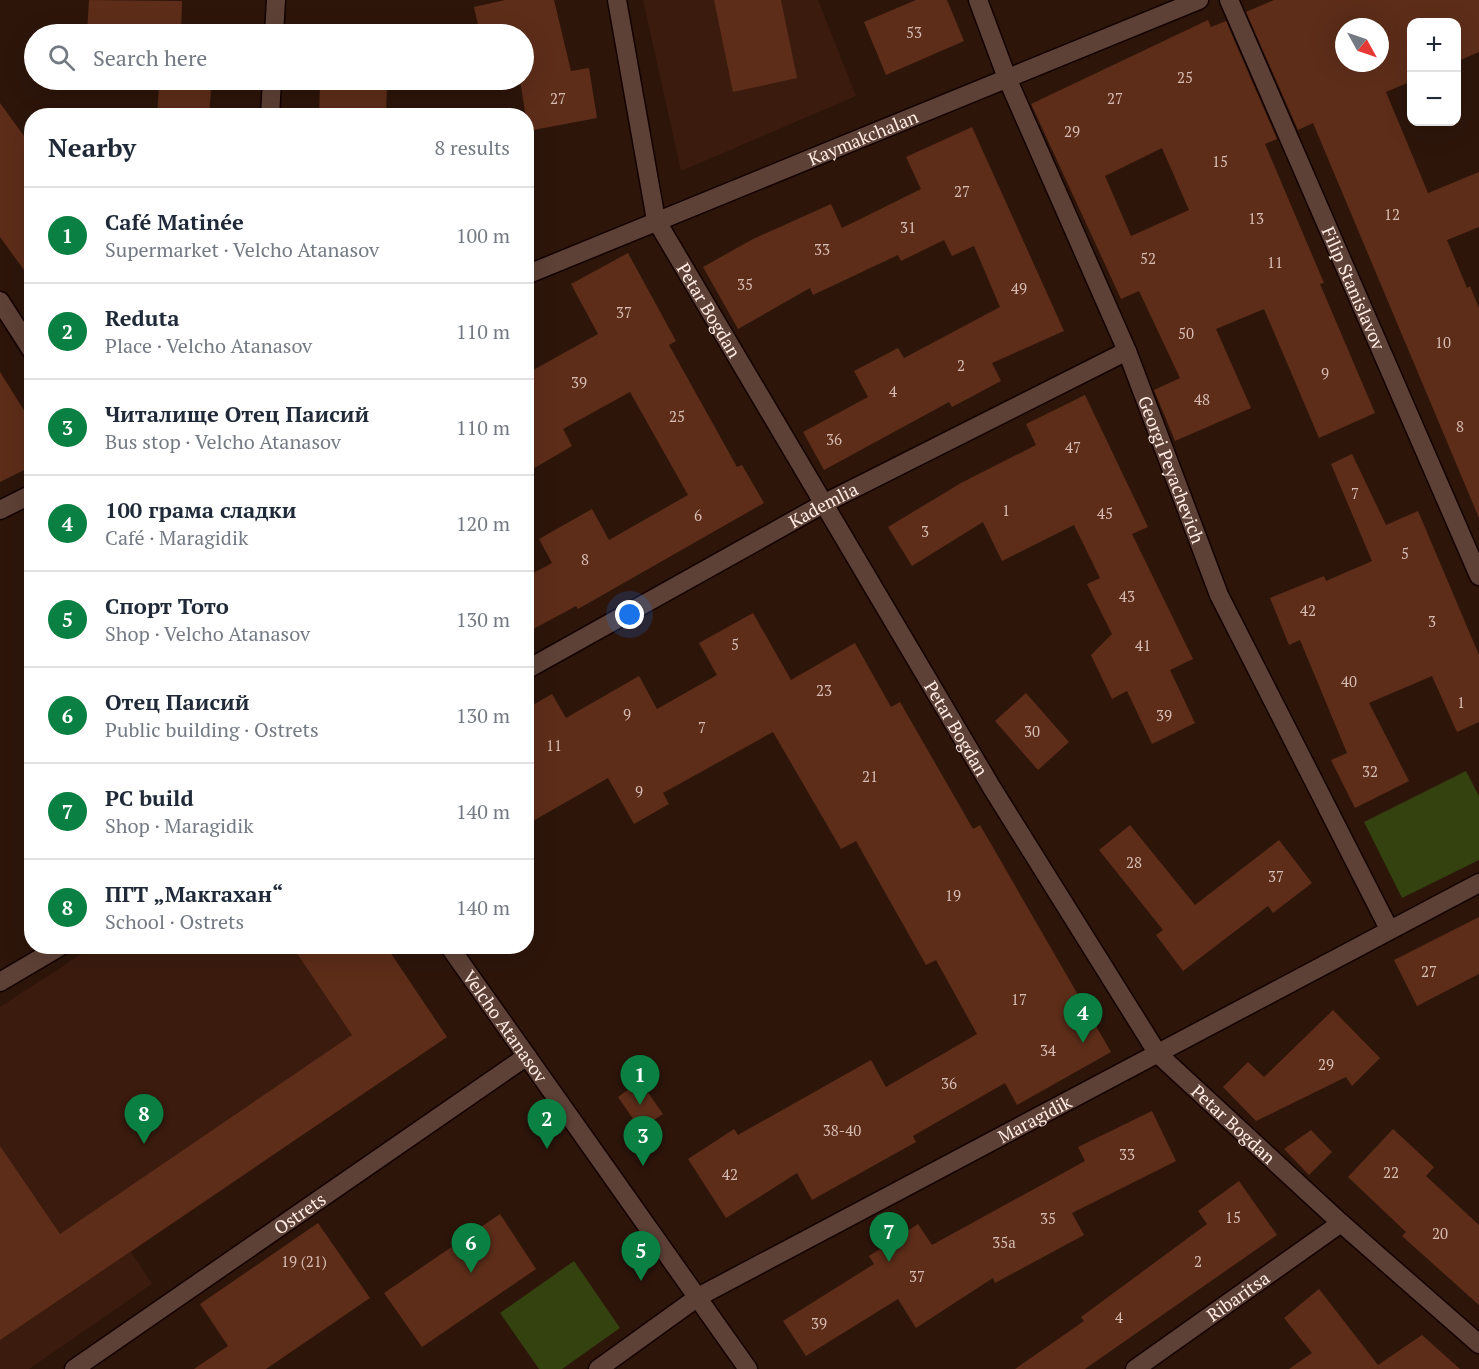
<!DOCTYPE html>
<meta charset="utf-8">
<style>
body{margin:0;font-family:"PT Serif",serif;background:#f6f6f7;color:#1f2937}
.controls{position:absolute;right:18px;top:18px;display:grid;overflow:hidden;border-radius:12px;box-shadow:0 6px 24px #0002}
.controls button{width:54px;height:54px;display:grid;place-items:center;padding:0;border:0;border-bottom:2px solid #e0e1e3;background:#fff;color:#1f2937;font:30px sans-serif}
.compass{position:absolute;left:1335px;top:18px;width:54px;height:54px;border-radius:50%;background:#fff;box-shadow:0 6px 24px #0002;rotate:130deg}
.you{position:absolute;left:630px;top:615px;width:21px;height:21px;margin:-15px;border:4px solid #fff;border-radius:50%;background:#1a73e8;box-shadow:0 0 0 9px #1a73e833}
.badge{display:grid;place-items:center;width:39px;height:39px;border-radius:50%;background:#0b8043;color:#fff;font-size:20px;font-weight:700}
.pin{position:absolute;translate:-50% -50px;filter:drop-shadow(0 2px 3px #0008)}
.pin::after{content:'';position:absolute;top:32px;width:21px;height:18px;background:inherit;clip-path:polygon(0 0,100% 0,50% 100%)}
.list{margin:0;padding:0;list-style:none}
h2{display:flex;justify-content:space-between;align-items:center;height:78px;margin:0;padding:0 24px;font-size:26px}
h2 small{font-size:20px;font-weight:400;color:#747a83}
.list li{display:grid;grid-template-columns:39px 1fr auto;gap:18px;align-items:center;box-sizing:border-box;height:96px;padding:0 24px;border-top:2px solid #e0e1e3}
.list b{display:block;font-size:22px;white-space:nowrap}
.list p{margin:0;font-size:20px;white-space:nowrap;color:#747a83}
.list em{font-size:20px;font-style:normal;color:#747a83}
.icon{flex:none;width:33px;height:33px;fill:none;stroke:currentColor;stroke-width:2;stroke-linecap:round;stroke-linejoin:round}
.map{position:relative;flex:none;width:1479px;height:1369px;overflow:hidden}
.search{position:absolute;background:#fff;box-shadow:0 6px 24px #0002;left:24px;top:24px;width:510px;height:66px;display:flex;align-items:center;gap:15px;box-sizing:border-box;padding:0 21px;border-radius:33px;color:#747a83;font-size:22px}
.panel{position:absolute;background:#fff;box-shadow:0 6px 24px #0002;left:24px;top:108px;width:510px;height:846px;border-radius:24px}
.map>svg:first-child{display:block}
</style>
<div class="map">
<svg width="1479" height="1369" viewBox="0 0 1479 1369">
<rect width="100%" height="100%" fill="#2d150a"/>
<g fill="#3b1b0e">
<polygon points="643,0 818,0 856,96 681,171"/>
<polygon points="92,947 386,947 447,1037 131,1252 152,1284 29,1369 0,1369 0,1007"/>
</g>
<g fill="#33420f">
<polygon points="1466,771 1479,796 1479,860 1402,898 1364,822"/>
<polygon points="574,1261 620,1328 562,1369 539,1369 500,1313"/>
</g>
<g fill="#5d2d19" fill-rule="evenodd">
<polygon points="89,0 182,1 181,34 87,34"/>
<polygon points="505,0 554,0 571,71 589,68 597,118 528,131 520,80 524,80 524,34 480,34 474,7"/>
<polygon points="714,0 781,0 797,78 733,92"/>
<polygon points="916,0 947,0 964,41 886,75 864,22"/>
<path d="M1274,0H1479V52L1456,62V22H1412V81L1386,92L1428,193L1479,172V227L1447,240L1467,288L1470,286L1479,308V518L1313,123L1298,130L1246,12ZM1344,27H1380V63H1344Z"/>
<path d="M1208,20L1211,27L1226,21L1277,139L1265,144L1324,283L1320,284L1375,413L1319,438L1264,309L1216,329L1251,408L1175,441L1154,390L1180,378L1139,291L1121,299L1031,104ZM1162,148L1189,210L1131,236L1105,176Z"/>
<polygon points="320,84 387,86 386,116 319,116"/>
<polygon points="159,87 211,90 209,116 157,116"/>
<polygon points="0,103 32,147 32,281 0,237"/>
<polygon points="972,127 1064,331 992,363 1001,381 952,407 949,402 824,470 803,432 868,397 854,371 898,348 904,358 1000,307 974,246 952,256 944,240 901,261 898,255 813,295 810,288 738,329 703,267 753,239 831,204 842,228 921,189 906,157"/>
<polygon points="628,253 676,341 669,345 737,467 742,465 764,503 578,609 576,606 526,633 526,577 552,563 539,539 592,509 609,540 688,495 630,392 563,429 572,446 526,473 526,374 598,334 571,284"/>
<polygon points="0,372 32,423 32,466 0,482"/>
<polygon points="1085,395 1148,527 1132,534 1193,659 1170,670 1195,723 1152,744 1127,691 1112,699 1091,655 1112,634 1087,584 1100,578 1074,525 1002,561 983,522 912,566 888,527 961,483 1036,445 1026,424"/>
<polygon points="1352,454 1386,525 1418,511 1479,655 1479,722 1457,732 1432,676 1369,703 1409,781 1355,808 1331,760 1347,753 1300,640 1289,645 1270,598 1324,576 1326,581 1372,561 1331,464"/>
<polygon points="753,613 791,680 855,643 891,707 900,702 973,829 980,825 1111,1052 1017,1105 1005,1083 913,1136 916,1142 812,1200 797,1173 726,1218 688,1159 734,1129 738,1135 871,1060 886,1087 977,1034 936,960 926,965 856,841 841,849 773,732 663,793 669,804 634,824 608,778 526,825 526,709 552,694 566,718 639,676 657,709 717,675 699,643"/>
<polygon points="1026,693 1069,742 1038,770 995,721"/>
<polygon points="1130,825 1195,905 1279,840 1312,883 1273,913 1268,906 1183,971 1156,935 1163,930 1099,850"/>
<polygon points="1479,917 1479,974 1417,1006 1394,960"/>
<polygon points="292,946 386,946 447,1037 0,1340 0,1146 60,1234 352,1035"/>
<polygon points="1333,1010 1380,1058 1352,1086 1346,1077 1256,1121 1223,1087 1248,1062 1264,1077"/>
<polygon points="640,1081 663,1114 640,1129 618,1097"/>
<polygon points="1152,1111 1176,1161 1072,1213 1084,1235 995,1283 993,1278 916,1328 898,1299 806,1356 783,1321 874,1264 869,1256 918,1224 932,1245 1085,1161 1078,1147"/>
<polygon points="1393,1129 1434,1167 1426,1176 1479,1225 1479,1305 1402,1236 1406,1232 1348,1177"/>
<polygon points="1311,1130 1332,1152 1309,1175 1284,1149"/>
<polygon points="1239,1181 1277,1235 1085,1369 1015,1369 1084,1321 1081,1317 1207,1224 1198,1211"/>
<polygon points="500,1214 536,1269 422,1347 384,1293"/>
<polygon points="318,1223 370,1298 266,1369 194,1369 228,1346 200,1304"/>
<polygon points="1319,1289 1378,1365 1422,1335 1460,1369 1289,1369 1312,1353 1284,1318"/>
</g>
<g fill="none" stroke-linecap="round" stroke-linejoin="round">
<g stroke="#140200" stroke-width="21">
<g id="minor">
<path id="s1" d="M617,0L656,220L992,788L1158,1054L1341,1223L1479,1344"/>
<path id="s2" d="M978,0L1007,78L1127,351L1219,595L1389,929"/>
<path id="s3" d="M1229,0L1479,576"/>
<polyline points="274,34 276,0"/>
<polyline points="270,116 272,80"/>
<path id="s4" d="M526,275L1199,0"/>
<polyline points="0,301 32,351"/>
<polyline points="0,510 32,494"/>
<path id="s5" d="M526,670L825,503L1127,351"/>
<path id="s6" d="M449,946L748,1369"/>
<polyline points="0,982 61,946"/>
<path id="s7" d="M74,1369L527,1056"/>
<path id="s8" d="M598,1369L698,1297L1479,883"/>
<path id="s9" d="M1135,1369L1341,1223"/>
</g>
</g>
<use href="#minor" stroke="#5e4136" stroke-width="18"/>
</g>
<g text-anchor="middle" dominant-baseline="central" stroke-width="4.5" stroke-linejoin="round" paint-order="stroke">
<g font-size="15" fill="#d6bcb2">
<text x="914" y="32">53</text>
<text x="1185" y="77">25</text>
<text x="558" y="98">27</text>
<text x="1115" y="98">27</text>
<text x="1072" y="131">29</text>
<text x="1220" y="161">15</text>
<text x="962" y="191">27</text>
<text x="1392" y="214">12</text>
<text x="1256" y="218">13</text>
<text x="908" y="227">31</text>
<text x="822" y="249">33</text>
<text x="1148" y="258">52</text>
<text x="1275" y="262">11</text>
<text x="745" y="284">35</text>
<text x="1019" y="288">49</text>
<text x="624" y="312">37</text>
<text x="1186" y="333">50</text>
<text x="1443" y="342">10</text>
<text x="961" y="365">2</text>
<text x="1325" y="373">9</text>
<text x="579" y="382">39</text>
<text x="893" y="391">4</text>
<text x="1202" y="399">48</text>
<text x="677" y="416">25</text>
<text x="1460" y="426">8</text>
<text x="834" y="439">36</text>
<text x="1073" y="447">47</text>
<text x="1355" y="493">7</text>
<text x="1006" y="510">1</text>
<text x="1105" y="513">45</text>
<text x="698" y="515">6</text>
<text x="925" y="531">3</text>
<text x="1405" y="553">5</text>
<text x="585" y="559">8</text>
<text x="1127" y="596">43</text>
<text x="1308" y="610">42</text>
<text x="1432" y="621">3</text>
<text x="735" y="644">5</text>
<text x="1143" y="645">41</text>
<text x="1349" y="681">40</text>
<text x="824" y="690">23</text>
<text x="1461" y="702">1</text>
<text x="627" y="714">9</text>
<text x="1164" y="715">39</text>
<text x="702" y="727">7</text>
<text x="1032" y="731">30</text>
<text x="554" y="745">11</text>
<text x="1370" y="771">32</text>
<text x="870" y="776">21</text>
<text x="639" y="791">9</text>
<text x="1134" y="862">28</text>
<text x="1276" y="876">37</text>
<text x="953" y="895">19</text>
<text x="1429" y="971">27</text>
<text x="1019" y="999">17</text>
<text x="1048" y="1050">34</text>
<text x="1326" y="1064">29</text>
<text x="949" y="1083">36</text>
<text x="842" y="1130">38-40</text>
<text x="1127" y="1154">33</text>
<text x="1391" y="1172">22</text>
<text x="730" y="1174">42</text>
<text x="1233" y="1217">15</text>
<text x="1048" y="1218">35</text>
<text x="1440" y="1233">20</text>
<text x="1004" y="1242">35a</text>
<text x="304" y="1261">19 (21)</text>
<text x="1198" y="1261">2</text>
<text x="917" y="1276">37</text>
<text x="1119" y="1317">4</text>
<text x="819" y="1323">39</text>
</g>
<g font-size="18" fill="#ffece5" stroke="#0e0502">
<text stroke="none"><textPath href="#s4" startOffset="364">Kaymakchalan</textPath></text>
<text stroke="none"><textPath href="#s3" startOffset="314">Filip Stanislavov</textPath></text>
<text stroke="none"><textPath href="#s1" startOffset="328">Petar Bogdan</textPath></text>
<text stroke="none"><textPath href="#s2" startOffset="508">Georgi Peyachevich</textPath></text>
<text stroke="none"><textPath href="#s5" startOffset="340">Kademlia</textPath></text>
<text stroke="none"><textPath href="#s1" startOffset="814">Petar Bogdan</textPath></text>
<text stroke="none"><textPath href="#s6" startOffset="98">Velcho Atanasov</textPath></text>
<text stroke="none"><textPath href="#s8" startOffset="504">Maragidik</textPath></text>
<text stroke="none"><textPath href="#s1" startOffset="1300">Petar Bogdan</textPath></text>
<text stroke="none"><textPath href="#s7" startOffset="274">Ostrets</textPath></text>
<text stroke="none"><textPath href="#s9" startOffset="126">Ribaritsa</textPath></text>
</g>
</g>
</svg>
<div class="controls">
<button>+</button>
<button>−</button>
</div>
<svg class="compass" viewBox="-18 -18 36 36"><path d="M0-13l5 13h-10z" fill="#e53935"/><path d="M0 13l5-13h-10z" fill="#747a83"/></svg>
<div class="you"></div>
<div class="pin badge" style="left:640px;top:1105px">1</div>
<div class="pin badge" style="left:547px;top:1149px">2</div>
<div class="pin badge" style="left:643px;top:1166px">3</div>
<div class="pin badge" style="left:1083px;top:1043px">4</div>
<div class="pin badge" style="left:641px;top:1281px">5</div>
<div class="pin badge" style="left:471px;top:1273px">6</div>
<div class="pin badge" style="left:889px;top:1262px">7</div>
<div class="pin badge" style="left:144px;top:1144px">8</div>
<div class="search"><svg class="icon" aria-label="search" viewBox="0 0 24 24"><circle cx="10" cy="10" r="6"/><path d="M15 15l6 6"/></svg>Search here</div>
<section class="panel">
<h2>Nearby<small>8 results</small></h2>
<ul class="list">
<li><span class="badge">1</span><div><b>Café Matinée</b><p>Supermarket · Velcho Atanasov</p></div><em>100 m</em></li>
<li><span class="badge">2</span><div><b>Reduta</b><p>Place · Velcho Atanasov</p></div><em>110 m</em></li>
<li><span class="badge">3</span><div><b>Читалище Отец Паисий</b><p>Bus stop · Velcho Atanasov</p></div><em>110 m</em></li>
<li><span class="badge">4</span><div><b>100 грама сладки</b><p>Café · Maragidik</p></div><em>120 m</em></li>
<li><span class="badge">5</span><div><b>Спорт Тото</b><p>Shop · Velcho Atanasov</p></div><em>130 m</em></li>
<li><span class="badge">6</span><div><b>Отец Паисий</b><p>Public building · Ostrets</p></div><em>130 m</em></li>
<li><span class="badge">7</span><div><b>PC build</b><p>Shop · Maragidik</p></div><em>140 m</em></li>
<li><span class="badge">8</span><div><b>ПГТ „Макгахан“</b><p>School · Ostrets</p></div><em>140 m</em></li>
</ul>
</section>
</div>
